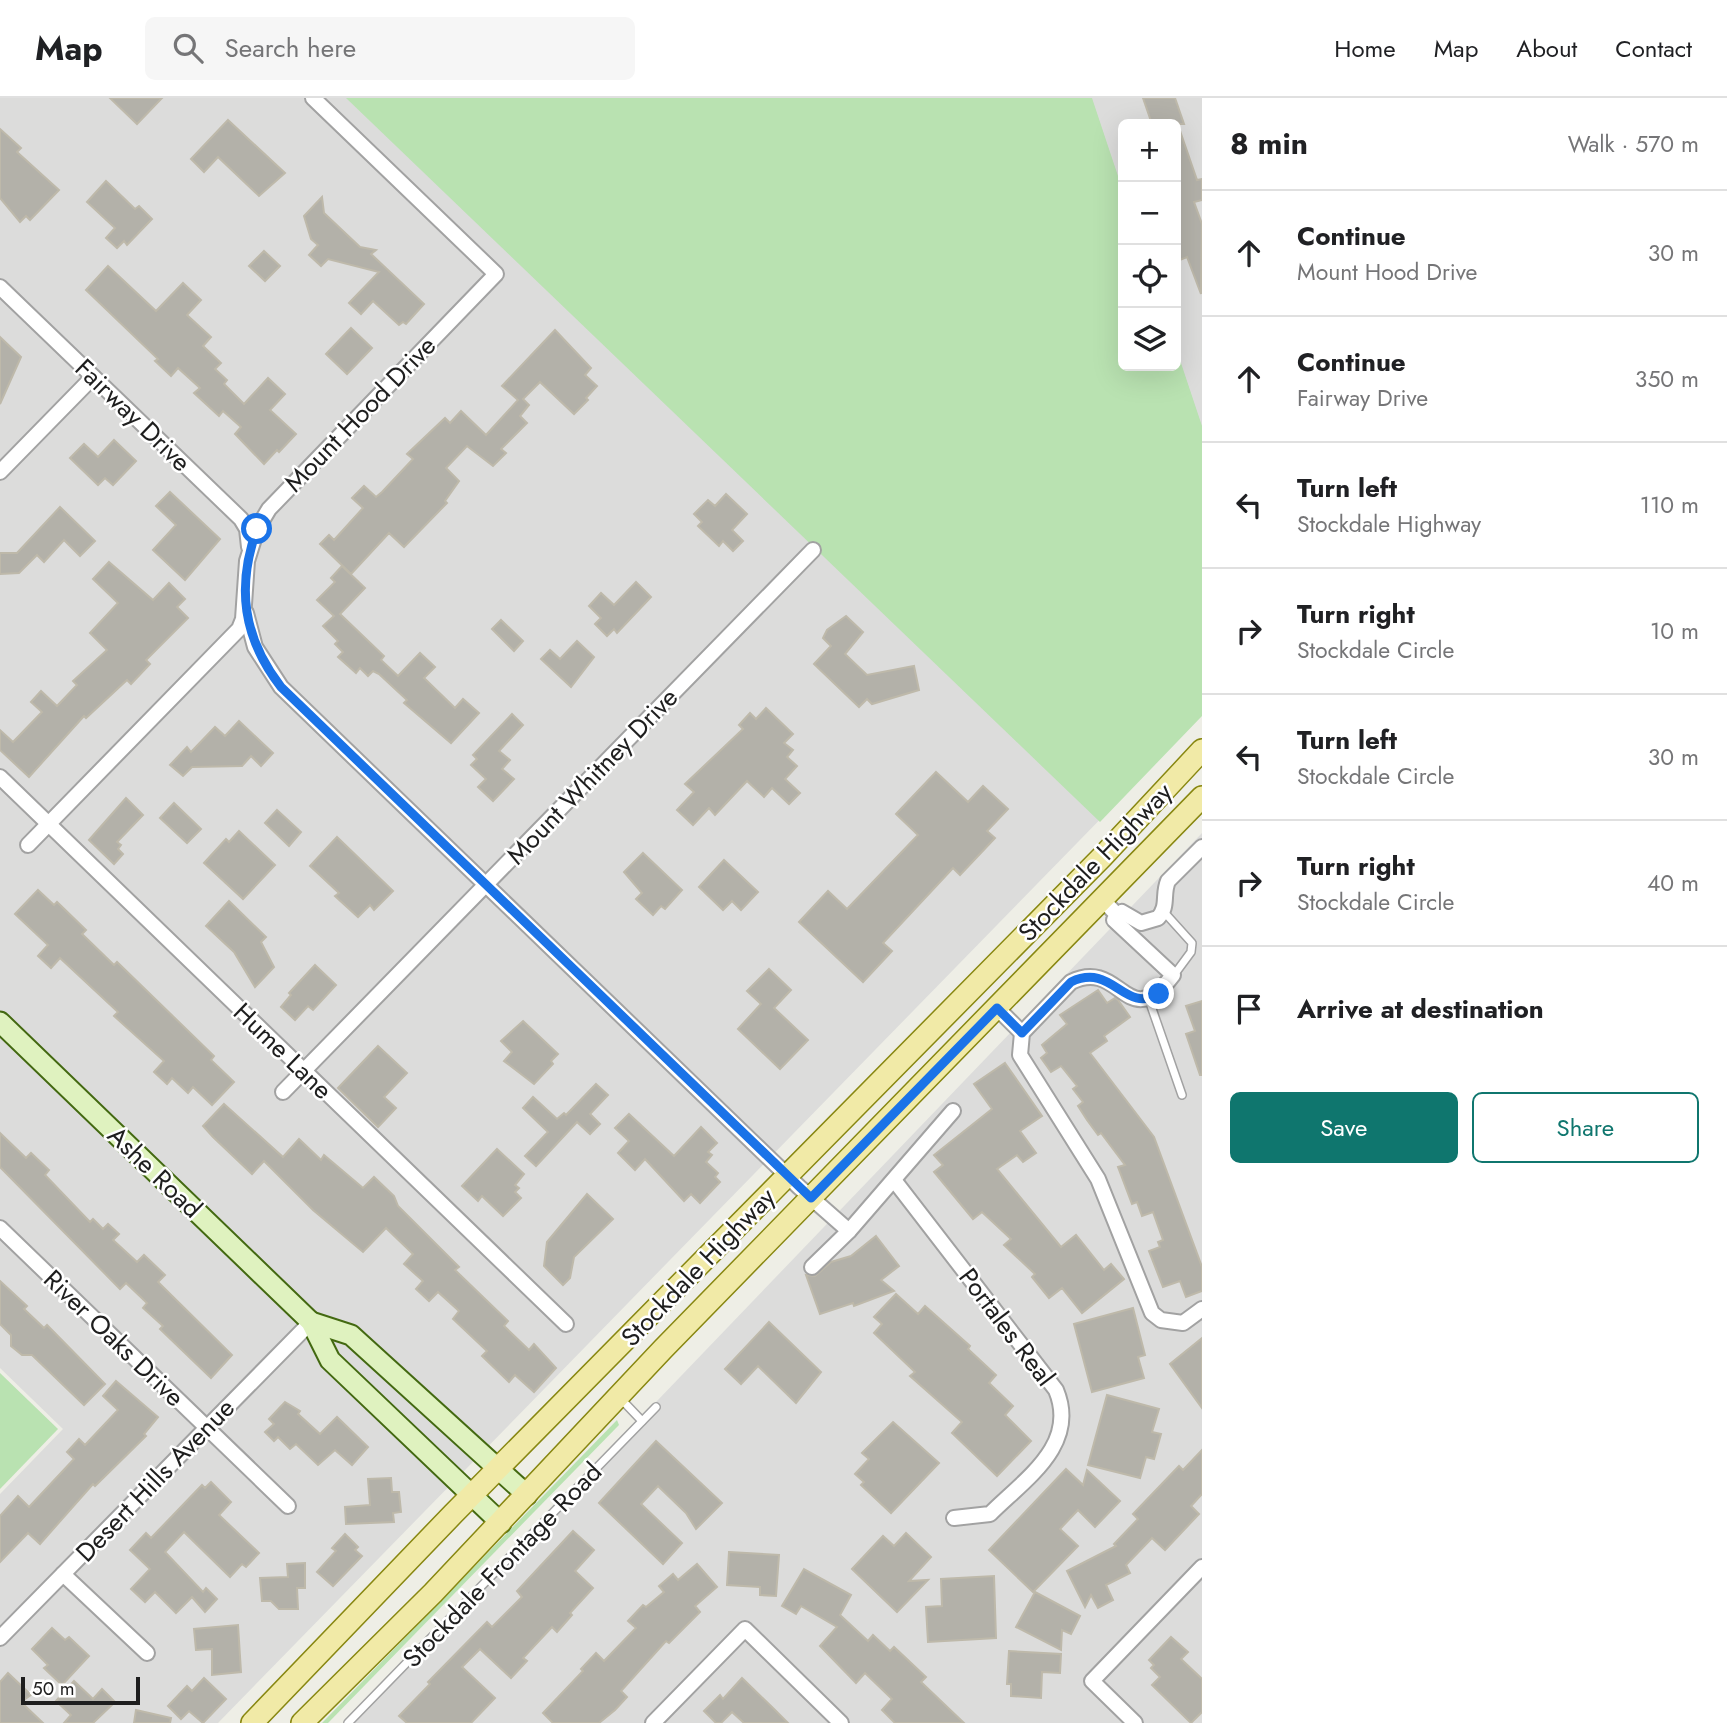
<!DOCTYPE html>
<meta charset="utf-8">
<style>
body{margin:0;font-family:Jost,sans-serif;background:#f6f6f6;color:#202124}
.controls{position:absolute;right:21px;top:21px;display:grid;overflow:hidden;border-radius:10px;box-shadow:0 7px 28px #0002}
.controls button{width:63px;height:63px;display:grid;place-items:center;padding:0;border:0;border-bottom:2px solid #e0e0e0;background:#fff;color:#202124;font:35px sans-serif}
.scale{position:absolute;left:21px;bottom:18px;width:119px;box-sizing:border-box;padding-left:7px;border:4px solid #1e1e1e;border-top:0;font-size:19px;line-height:24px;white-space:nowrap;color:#1e1e1e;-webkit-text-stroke:5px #fff;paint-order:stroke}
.stop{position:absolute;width:21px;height:21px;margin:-16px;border:5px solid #1a73e8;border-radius:50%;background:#fff}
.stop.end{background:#1a73e8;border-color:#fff;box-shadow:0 2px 7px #0008}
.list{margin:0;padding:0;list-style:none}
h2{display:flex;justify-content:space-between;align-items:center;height:91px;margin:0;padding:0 28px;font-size:30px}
h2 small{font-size:23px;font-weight:400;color:#757577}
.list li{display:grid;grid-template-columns:46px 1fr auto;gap:21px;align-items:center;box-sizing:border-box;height:126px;padding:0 28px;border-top:2px solid #e0e0e0}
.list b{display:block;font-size:26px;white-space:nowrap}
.list p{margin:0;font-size:23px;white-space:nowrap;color:#757577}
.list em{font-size:23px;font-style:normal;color:#757577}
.actions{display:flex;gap:14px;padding:21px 28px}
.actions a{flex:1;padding:16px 0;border:2px solid #0f766e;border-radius:10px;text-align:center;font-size:24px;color:#0f766e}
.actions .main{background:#0f766e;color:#fff}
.icon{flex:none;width:38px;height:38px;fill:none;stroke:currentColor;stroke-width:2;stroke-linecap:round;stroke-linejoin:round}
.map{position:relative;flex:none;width:1202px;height:1625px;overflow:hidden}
header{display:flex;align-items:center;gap:42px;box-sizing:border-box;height:98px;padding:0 35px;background:#fff;border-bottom:2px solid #e0e0e0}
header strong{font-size:33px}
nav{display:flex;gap:38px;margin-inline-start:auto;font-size:24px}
.search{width:490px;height:63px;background:#f6f6f6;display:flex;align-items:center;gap:18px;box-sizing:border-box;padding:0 24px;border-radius:10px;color:#757577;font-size:26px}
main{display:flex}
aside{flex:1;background:#fff}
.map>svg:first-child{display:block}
</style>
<header>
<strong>Map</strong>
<div class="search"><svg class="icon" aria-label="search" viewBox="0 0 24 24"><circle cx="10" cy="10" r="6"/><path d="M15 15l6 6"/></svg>Search here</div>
<nav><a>Home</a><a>Map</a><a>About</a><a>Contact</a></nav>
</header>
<main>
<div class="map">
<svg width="1202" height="1625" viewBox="0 0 1202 1625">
<rect width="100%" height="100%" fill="#eeeee6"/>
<g fill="#dcdcdb" fill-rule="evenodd">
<path d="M0,0H1202V617L218,1625H0V1396L63,1331L0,1270ZM1123,26H1176V268H1123Z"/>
<polygon points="1202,735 1202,1625 348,1625"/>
</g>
<g fill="#b9e2b1">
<polygon points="346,0 1092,0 1123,93 1123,268 1176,268 1176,250 1202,328 1202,618 1100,724"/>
<polygon points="0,1275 58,1331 0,1391"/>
<polygon points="617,1322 619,1327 328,1625 322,1625"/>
</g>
<g fill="#b3b1a9" stroke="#beb9aa" stroke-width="2">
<polygon points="110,0 162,0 137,26"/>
<polygon points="1143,0 1175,0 1184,26 1152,26"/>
<polygon points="228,22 285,75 259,98 218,59 204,74 191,61"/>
<polygon points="1178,27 1197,82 1202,81 1202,102 1194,104 1202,126 1201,196 1187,159 1180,162 1176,150"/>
<polygon points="0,31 21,50 17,54 59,92 30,122 26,118 20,124 0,100"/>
<polygon points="106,83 135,111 139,108 152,121 127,147 124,143 117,150 106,140 115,130 87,104"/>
<polygon points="322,99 324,115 360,149 376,152 371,156 424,206 406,226 403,224 399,227 373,203 361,216 349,205 379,174 328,161 321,168 309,157 318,147 311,141 304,118"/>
<polygon points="264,153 280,168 265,183 249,168"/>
<polygon points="108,168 156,213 183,185 201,202 187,217 211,239 203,248 221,265 215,271 227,282 224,286 244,306 268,280 285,296 270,312 296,336 279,354 277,352 264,366 235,336 241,329 223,313 219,318 194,295 200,290 178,270 171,278 155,263 158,261 86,192"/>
<polygon points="351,230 372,250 347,276 326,256"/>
<polygon points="555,232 591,270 585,277 597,288 586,300 588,302 574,316 540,284 523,301 529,307 520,318 527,325 501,351 506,355 493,368 467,348 446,370 459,383 445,403 447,405 404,449 389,435 351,476 320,446 329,437 334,442 363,410 352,400 364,388 376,399 382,394 413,361 407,356 445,320 450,325 461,313 486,337 518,302 502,288"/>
<polygon points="0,239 21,259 0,306"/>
<polygon points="114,342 136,363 113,387 105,380 98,387 70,360 84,346 98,359"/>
<polygon points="170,394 220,441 185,482 153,452 176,427 156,408"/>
<polygon points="726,396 747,416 732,432 743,443 733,453 723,443 719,448 698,428 702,424 694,416 708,402 715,408"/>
<polygon points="60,409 95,443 80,458 64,442 44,464 37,457 19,475 0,476 0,455 17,455"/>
<polygon points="109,464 153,502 169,485 185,501 177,509 188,520 146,562 150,566 131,586 127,582 86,620 84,618 29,679 0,652 0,632 13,644 42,614 31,604 41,593 57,608 77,587 73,583 107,552 90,535 118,505 93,481"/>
<polygon points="342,468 365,490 340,516 384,558 381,562 398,578 420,555 435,569 424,580 455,610 463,601 479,615 451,645 404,605 407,602 379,576 373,573 368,578 360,570 356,575 338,559 343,554 335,546 338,543 323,528 334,518 317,502 335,484 331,480"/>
<polygon points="636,484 651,499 617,535 614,531 607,538 595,526 601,520 589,508 601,495 614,507"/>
<polygon points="846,518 863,534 845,556 867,577 914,568 919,592 872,606 867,601 859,609 814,566 831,548 823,540 827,532"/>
<polygon points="501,522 523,543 514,553 492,531"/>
<polygon points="577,543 594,559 571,589 541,561 550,552 560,561"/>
<polygon points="766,610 793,636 784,645 793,652 787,659 797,668 785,681 800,695 789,706 772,690 764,699 747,683 715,717 709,710 693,727 677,712 694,694 685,686 743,631 739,627 750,615 756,621"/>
<polygon points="512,616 523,627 499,653 510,662 502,671 514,681 493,703 478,689 486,681 471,667 477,661 473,657"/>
<polygon points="239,623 273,655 261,668 251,658 242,668 192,669 183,678 170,667 187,649 191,654 215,629 225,638"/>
<polygon points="936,674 968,704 983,688 1008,711 987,733 995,740 960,777 953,770 883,845 892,853 863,884 799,824 828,793 847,811 918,737 896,716"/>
<polygon points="126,700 143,717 117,744 121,747 118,751 123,756 114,766 89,742"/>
<polygon points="174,705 201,731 187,745 160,720"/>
<polygon points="277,712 301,734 289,748 265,725"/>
<polygon points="239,733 275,767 243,801 204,765 226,741 229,744"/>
<polygon points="337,739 393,793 374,812 370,807 358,819 335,798 339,795 310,768"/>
<polygon points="643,755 682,792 665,811 661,808 653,817 636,801 642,795 624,774"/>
<polygon points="724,762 758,794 741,812 732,803 723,812 699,789"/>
<polygon points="38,792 54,807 57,804 86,832 82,836 114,867 117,864 214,958 211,962 234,984 212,1007 193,989 188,995 172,980 167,986 154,974 164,963 114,918 118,914 60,860 51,870 38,858 48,847 15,816"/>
<polygon points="229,803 266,839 261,844 274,869 255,889 234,854 206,828"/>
<polygon points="315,867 336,887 313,912 308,908 295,922 281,909 291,897 289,895"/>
<polygon points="769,871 791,892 774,910 808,942 780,971 738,931 761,906 747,893"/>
<polygon points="1098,892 1107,905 1115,900 1118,902 1130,919 1104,938 1107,943 1090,955 1154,1039 1202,1169 1202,1193 1186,1199 1180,1183 1163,1189 1149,1153 1160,1149 1158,1144 1163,1142 1153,1114 1142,1118 1137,1104 1132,1106 1118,1069 1125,1067 1101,1035 1098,1037 1087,1022 1078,1008 1083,1004 1073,991 1077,988 1061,968 1051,974 1041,960 1047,955 1042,947 1067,926 1060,917"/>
<polygon points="1202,903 1202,977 1200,977 1186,936 1195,933 1186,908"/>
<polygon points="523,923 558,956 551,963 553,966 534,986 504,963 512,954 501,943"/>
<polygon points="378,948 407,975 384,999 396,1010 378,1029 338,990"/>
<polygon points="1005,965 1042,1018 1020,1033 1036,1055 1023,1064 1017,1057 997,1071 1061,1149 1076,1137 1104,1172 1111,1166 1124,1181 1082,1215 1062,1190 1049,1200 1032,1179 1035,1176 1004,1147 1011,1141 982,1114 973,1121 934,1074 943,1067 934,1057 992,1011 974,986"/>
<polygon points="596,986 608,997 590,1016 600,1026 590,1036 577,1024 536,1068 525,1058 548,1034 523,1010 533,999 557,1021 564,1015 566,1017"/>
<polygon points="224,1006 283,1059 299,1041 321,1062 324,1057 363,1090 374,1079 394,1098 398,1108 459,1169 455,1172 508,1223 504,1228 529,1252 534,1246 556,1270 534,1294 515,1277 509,1284 482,1258 487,1253 453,1221 459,1213 438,1194 429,1203 416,1191 423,1183 404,1166 413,1156 386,1130 363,1154 313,1112 264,1063 252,1076 213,1039 203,1028"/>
<polygon points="629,1016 674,1058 701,1029 717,1045 708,1054 712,1057 706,1064 718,1075 715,1079 720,1084 700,1105 691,1096 684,1103 645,1061 635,1072 618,1055 629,1043 615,1030"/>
<polygon points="0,1035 26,1060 31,1055 49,1072 45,1077 90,1124 93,1121 103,1131 108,1126 119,1136 113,1142 137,1164 144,1157 165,1177 158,1184 232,1257 211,1280 160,1231 163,1228 143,1210 147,1205 126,1185 120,1191 0,1069"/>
<polygon points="497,1051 524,1076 515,1087 519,1090 515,1094 521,1100 503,1118 482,1098 478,1103 462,1088"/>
<polygon points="587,1096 613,1121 574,1159 570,1180 563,1187 544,1168 547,1144"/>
<polygon points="876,1138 899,1168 881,1182 894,1193 854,1208 853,1205 820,1216 806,1177 815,1178 831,1164 851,1158"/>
<polygon points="0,1183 27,1208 24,1211 44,1230 47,1227 105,1286 84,1307 32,1257 22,1257 11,1248 11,1237 0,1226"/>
<polygon points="896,1196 918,1216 925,1208 970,1248 968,1251 996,1277 989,1285 1013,1308 1005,1317 1031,1343 997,1378 952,1335 962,1324 910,1278 915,1274 874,1235 882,1226 874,1219"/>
<polygon points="1133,1210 1145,1257 1138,1259 1144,1280 1092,1294 1074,1226"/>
<polygon points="769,1224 821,1274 796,1305 758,1268 741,1286 725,1271"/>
<polygon points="1202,1240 1202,1310 1170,1266"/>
<polygon points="116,1283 158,1319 144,1336 146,1338 95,1388 93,1386 40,1446 28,1435 0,1464 0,1418 18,1398 29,1409 74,1361 67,1354 79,1341 85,1347 118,1312 103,1298"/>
<polygon points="1107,1297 1159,1311 1152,1334 1161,1336 1154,1361 1146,1359 1140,1380 1088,1367"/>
<polygon points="285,1304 300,1313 298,1316 320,1336 337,1319 368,1349 352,1367 335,1352 318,1367 296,1346 290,1351 278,1339 274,1343 265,1334 274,1326 269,1321"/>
<polygon points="893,1324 939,1365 891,1415 861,1387 864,1384 855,1376 869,1361 862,1355"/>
<polygon points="656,1343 722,1405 696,1431 686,1415 658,1388 641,1406 682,1445 663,1466 599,1405"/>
<polygon points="1202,1352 1202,1396 1191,1408 1199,1416 1165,1452 1152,1440 1126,1467 1130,1475 1106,1487 1113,1502 1098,1510 1091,1497 1085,1509 1067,1473 1116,1448 1114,1446 1138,1421 1133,1416 1179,1368 1183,1372"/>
<polygon points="1066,1371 1083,1387 1087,1372 1120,1403 1095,1429 1078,1412 1060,1431 1078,1448 1033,1494 989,1452"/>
<polygon points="391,1380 392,1394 399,1394 401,1414 393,1415 394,1424 346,1426 345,1409 370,1407 368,1381"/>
<polygon points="211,1384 231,1404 219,1417 259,1455 246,1469 242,1466 230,1479 184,1434 165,1454 203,1494 206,1490 217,1501 205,1514 192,1499 176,1515 155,1494 145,1504 131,1491 150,1471 130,1452 146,1435 151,1440 202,1387 205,1390"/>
<polygon points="573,1433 594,1452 575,1473 593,1490 570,1515 572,1517 557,1534 552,1529 523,1560 527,1563 511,1580 480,1551 462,1569 495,1600 471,1625 407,1625 399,1618 430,1586 428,1584 487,1524 492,1529 522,1499 517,1493"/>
<polygon points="906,1435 931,1459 909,1483 928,1482 897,1514 852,1471 883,1438 894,1448"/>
<polygon points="345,1436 358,1449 355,1452 362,1458 333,1488 317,1474 336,1453 332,1450"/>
<polygon points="729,1454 779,1457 776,1498 760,1497 760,1489 727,1487"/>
<polygon points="305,1465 305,1490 297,1490 298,1511 279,1511 271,1503 262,1503 260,1480 288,1479 287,1466"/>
<polygon points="697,1466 717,1489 695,1508 700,1514 669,1545 666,1543 621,1593 627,1599 615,1612 599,1625 553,1625 543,1615 583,1573 581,1571 596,1555 604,1563 636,1530 628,1523 643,1507 646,1509 664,1494 659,1488 673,1476 678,1482"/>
<polygon points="804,1471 851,1497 840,1517 868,1543 873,1537 890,1553 894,1549 926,1579 921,1584 964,1625 895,1625 882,1612 892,1601 865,1575 856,1585 820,1548 837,1529 801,1508 796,1516 782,1508"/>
<polygon points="994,1478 996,1540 928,1544 926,1509 942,1508 941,1481"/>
<polygon points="1035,1494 1080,1518 1071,1536 1062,1532 1061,1552 1016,1529"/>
<polygon points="238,1527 241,1574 212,1577 212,1551 196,1552 194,1531"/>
<polygon points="52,1530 65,1542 69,1539 89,1558 62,1587 44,1570 48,1567 32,1551"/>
<polygon points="1171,1539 1188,1554 1181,1561 1202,1581 1202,1614 1191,1625 1152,1587 1160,1579 1151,1570 1154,1567 1149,1562"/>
<polygon points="1009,1553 1061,1556 1060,1575 1042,1574 1041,1600 1011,1598 1011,1586 1007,1586"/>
<polygon points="8,1575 31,1597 21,1604 43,1625 0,1625 0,1584"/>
<polygon points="204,1580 226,1601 203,1625 189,1613 181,1621 168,1608 187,1588 192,1593"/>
<polygon points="742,1580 773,1610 788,1625 744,1625 732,1614 721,1625 716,1625 704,1613 720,1597 723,1601"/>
<polygon points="74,1583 93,1601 102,1591 115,1604 93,1625 64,1625 71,1617 56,1603"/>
<polygon points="136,1612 171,1620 170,1625 134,1625"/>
</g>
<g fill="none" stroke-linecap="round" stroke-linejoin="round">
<g stroke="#a2a2a2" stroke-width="10">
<g id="lane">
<polyline points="1164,814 1192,845 1191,854 1174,877"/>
<polyline points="1149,902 1182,997"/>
<polyline points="621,1301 642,1323"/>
<polyline points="348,1625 656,1309"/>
</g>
</g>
<g stroke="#a2a2a2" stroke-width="18">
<g id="street">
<polyline points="0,189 241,421 247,431 249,449"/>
<polyline points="0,374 93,279"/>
<polyline points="246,515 255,549 281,589 799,1089 849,1133"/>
<polyline points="0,679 566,1226"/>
<polyline points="28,747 239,531 243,521 247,463 257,431 269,411 496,176 313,0"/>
<path d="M1102,801L1118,818L1114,822L1173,877C1126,939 1122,859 1071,884L1022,935L1020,957L1098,1081L1152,1215L1161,1222L1183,1225L1202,1211"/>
<path d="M1118,818L1122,814L1141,825L1158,820C1169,808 1162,797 1168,783L1202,749"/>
<polyline points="997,910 1022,935"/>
<polyline points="283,994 813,452"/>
<path d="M894,1082L1056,1292C1079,1347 1025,1381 990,1416L954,1420"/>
<polyline points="0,1130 288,1408"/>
<polyline points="812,1169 849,1133 953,1013"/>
<polyline points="63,1476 147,1555"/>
<polyline points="0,1540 311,1224"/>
<polyline points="653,1625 745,1531 841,1625"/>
<polyline points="1135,1625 1092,1583 1202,1469"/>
</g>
</g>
<g stroke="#436911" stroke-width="23">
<g id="secondary">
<polyline points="0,924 311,1224 330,1262 501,1425"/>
<polyline points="311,1224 351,1237 527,1397"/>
</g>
</g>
<g stroke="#888711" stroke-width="24">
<g id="primary">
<polyline points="252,1625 453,1416 1103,758 1202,652"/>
<polyline points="302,1625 433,1495 663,1251 1202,699"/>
</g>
</g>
<use href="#lane" stroke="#fff" stroke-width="7"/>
<use href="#street" stroke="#fff" stroke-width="14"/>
<use href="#secondary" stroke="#dff2bf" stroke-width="19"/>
<use href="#primary" stroke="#f1eaa7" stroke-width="21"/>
</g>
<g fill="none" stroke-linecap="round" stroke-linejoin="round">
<path stroke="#1a73e8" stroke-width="9" d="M257,431C236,489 243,540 281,589L811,1100L997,910L1022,935L1071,884C1113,864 1123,916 1159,896"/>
</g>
<g text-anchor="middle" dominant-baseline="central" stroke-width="5" stroke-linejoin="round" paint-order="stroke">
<g font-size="26" fill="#1e1e1e" stroke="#fff">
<text transform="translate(360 316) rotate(-46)">Mount Hood Drive</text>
<text transform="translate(133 317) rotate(44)">Fairway Drive</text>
<text transform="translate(592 678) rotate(-46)">Mount Whitney Drive</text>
<text transform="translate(1095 764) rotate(-46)">Stockdale Highway</text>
<text transform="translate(283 953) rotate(44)">Hume Lane</text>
<text transform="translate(155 1074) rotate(44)">Ashe Road</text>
<text transform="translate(698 1169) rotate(-46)">Stockdale Highway</text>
<text transform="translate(1007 1229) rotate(53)">Portales Real</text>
<text transform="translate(114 1240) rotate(44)">River Oaks Drive</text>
<text transform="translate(155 1382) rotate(-46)">Desert Hills Avenue</text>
<text transform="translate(502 1467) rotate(-46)">Stockdale Frontage Road</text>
</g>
</g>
</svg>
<div class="controls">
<button>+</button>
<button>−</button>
<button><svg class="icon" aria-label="locate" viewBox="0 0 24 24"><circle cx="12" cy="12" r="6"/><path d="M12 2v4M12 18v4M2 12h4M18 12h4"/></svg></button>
<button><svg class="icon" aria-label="layers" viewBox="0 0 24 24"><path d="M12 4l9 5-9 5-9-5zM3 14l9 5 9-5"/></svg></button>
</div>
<div class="scale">50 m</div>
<div class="stop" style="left:257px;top:431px"></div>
<div class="stop end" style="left:1159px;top:896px"></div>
</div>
<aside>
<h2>8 min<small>Walk · 570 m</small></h2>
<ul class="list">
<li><svg class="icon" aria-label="ahead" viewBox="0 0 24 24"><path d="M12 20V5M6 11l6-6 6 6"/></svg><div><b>Continue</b><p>Mount Hood Drive</p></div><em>30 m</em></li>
<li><svg class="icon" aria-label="ahead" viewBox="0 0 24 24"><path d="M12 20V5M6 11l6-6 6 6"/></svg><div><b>Continue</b><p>Fairway Drive</p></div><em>350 m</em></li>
<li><svg class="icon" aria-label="left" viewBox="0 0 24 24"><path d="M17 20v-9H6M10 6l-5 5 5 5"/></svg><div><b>Turn left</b><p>Stockdale Highway</p></div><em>110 m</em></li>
<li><svg class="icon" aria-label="right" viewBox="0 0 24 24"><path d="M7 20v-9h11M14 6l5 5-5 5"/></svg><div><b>Turn right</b><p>Stockdale Circle</p></div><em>10 m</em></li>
<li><svg class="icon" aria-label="left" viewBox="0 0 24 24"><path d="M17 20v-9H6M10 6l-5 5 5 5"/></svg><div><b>Turn left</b><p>Stockdale Circle</p></div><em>30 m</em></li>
<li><svg class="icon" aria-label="right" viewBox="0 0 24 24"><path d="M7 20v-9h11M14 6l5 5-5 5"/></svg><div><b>Turn right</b><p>Stockdale Circle</p></div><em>40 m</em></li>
<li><svg class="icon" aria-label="arrive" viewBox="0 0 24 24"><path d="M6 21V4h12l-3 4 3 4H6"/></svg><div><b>Arrive at destination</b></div></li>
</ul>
<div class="actions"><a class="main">Save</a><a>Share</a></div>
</aside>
</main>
